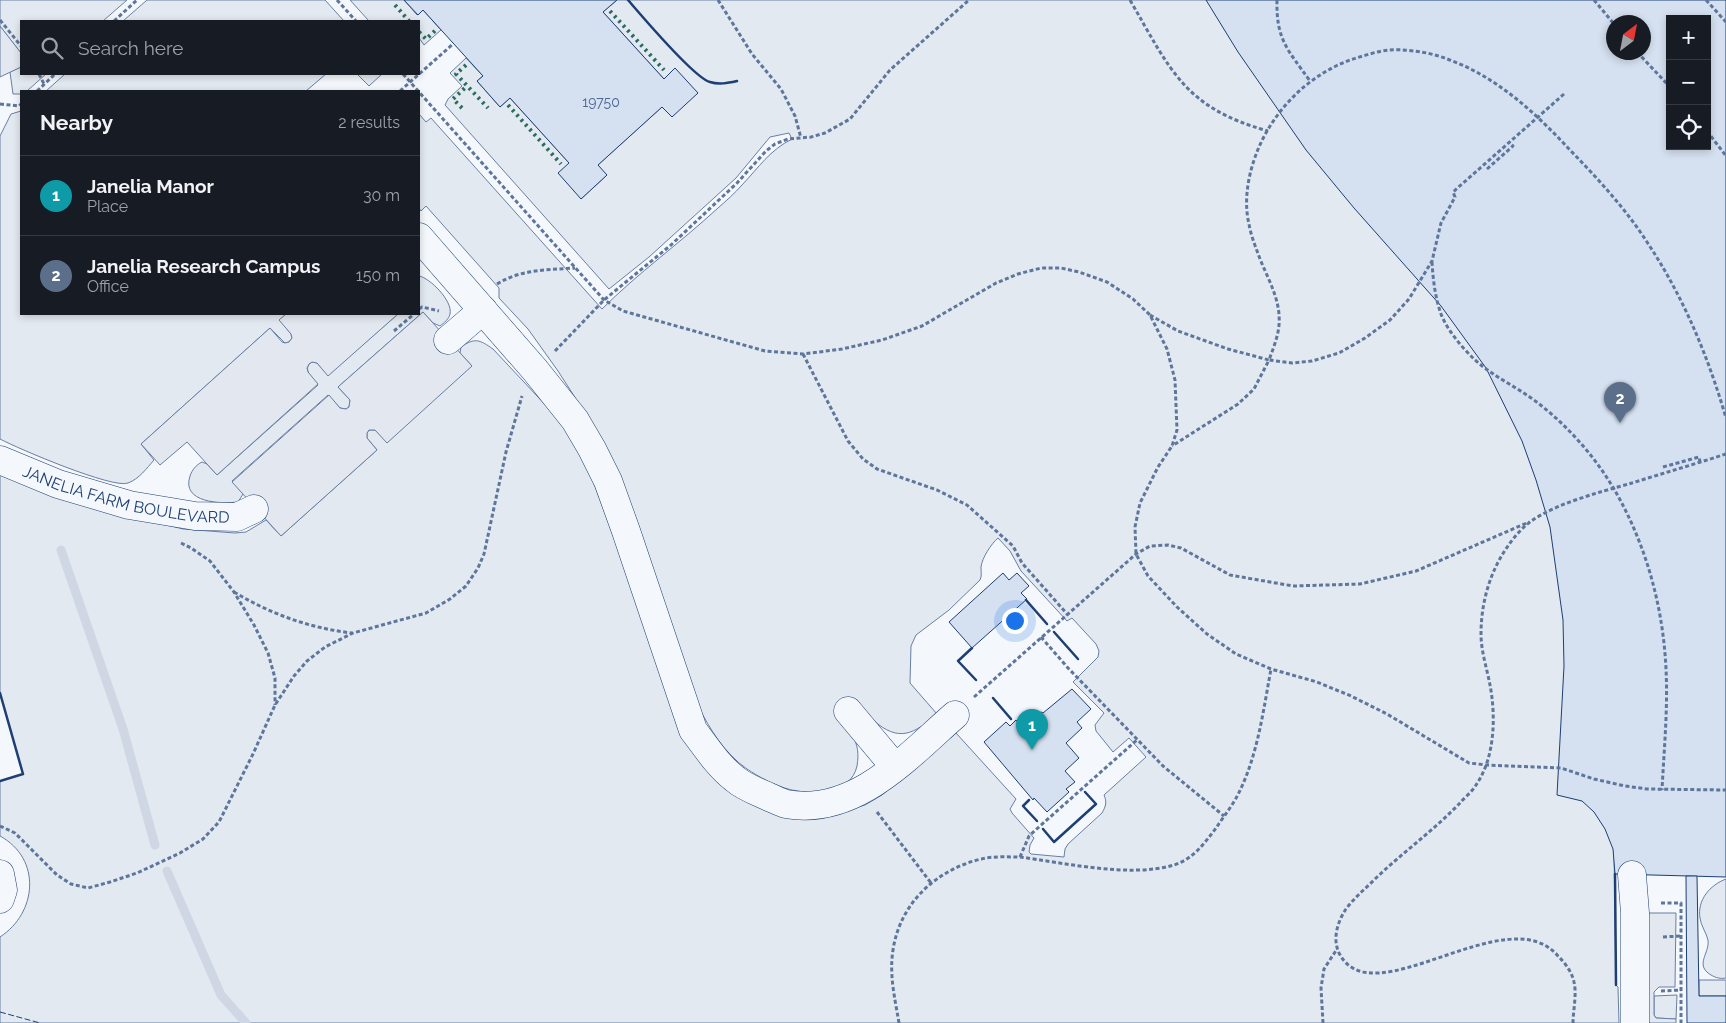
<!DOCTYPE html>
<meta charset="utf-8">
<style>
body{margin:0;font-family:Raleway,sans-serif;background:#20242c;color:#f1f3f6}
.controls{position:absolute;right:15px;top:15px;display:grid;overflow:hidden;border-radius:0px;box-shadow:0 2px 8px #0003}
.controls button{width:45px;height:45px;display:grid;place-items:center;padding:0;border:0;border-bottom:1px solid #363941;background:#171b24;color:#f1f3f6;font:25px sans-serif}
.compass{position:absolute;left:1606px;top:15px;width:45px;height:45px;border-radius:50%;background:#171b24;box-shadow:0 2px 8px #0003;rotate:32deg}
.you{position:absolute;left:1014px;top:620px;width:18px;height:18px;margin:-12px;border:4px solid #fff;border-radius:50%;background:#1a73e8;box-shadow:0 0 0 8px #1a73e833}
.badge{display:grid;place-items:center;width:32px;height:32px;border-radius:50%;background:#2563eb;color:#fff;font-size:16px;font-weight:700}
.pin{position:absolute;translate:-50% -41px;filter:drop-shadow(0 1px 2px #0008)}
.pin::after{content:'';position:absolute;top:26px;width:18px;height:15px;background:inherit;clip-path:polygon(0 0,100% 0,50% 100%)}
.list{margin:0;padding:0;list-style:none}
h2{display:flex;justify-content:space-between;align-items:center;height:65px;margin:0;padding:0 20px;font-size:21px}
h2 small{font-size:16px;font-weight:400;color:#9ea1a6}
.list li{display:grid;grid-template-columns:32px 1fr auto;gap:15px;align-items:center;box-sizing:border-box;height:80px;padding:0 20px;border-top:1px solid #363941}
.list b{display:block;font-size:19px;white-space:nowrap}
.list p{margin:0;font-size:16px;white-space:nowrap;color:#9ea1a6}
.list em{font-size:16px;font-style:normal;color:#9ea1a6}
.icon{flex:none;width:28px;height:28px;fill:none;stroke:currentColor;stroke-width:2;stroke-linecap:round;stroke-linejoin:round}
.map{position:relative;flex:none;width:1726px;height:1023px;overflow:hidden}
.search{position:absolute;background:#171b24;box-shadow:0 2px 8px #0003;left:20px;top:20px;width:400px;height:55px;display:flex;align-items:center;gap:12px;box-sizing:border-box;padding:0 18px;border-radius:0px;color:#9ea1a6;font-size:19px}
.panel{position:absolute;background:#171b24;box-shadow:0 2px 8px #0003;left:20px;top:90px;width:400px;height:225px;border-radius:0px}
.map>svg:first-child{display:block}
</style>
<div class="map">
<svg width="1726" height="1023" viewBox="0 0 1726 1023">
<rect width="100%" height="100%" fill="#f4f7fb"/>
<g fill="#e3e9f0" stroke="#687fa3">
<polygon points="0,0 127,0 103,21 21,21 21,53 0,26"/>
<polygon points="147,0 325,0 344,21 123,21"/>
<polygon points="350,0 404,0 417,15 423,10 441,30 424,45 419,38 419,21 369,21"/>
<path d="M617,0H1476L1614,850L1616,985L1618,987L1619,1023H0V937C37,913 42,859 0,836V781L23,774L0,693V475L62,499L183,529L235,533L246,532L266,520L281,536L377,450L367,438V433L369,430H375L387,442L471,365L460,353L461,347C475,337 480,340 493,349L567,428L589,470L692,749L833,815L865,805L882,795L956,733L1016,799L1010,809L1012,813L1034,838L1030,845L1029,852L1031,854L1064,857L1065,849L1068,844L1102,813C1106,806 1107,802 1104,795L1146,757L1129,738L1113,752L1096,731L1095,725L1104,713L1073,682L1098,657L1099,651L1096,644L1072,618L1067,621L1021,571L1010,551L998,538C991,544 982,558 981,567C981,572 982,576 980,580L949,610L916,635L911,646L910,683L937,714C914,734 899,743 873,720L852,734C858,746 859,753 857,766C851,795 810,795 788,789C774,785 759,777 747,769C724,753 710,729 698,706L585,413L558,371L528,329L499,298V288L426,206L421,211L419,208V114L426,122L431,118L602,309C638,273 680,243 718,208C726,201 735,193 742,185C759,167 770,150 792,139L789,133L770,137L736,178L649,257L609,289L445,105L448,99L462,86L450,73L466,58L483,76L477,81L500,107L510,98L569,163L581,199L606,176L598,165L662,107L675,68L664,79L603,12Z"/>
<polygon points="21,67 21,74 46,74 27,91 21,91 21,94 13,94 10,72"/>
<polygon points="65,74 326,74 306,91 46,91"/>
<polygon points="357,74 382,74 369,86"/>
<path d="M21,111V314H286L280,320L291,334L292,338L289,342L285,343L270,328L141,444L154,460C147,468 139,479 128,483C113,489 19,449 0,439V136L11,114Z"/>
<path d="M419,276C430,278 453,301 450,314C449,319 444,323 440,326L433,323L423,312L338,387L350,400L349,407L346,409L340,408L328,395L232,481L243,494L238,502C221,504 181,503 190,476C192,470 196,465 202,462L207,464L217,475L318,385C313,378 301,369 312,362L317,363L328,375L398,314H419Z"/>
<path d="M1726,879V978C1721,979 1716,978 1711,975C1694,965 1710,953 1708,940C1706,932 1701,926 1700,918C1697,900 1710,885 1726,879Z"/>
<rect x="1699" y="980" width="27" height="16"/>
<polygon points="1677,995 1676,1019 1656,1018 1654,1015 1654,996"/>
</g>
<g fill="#e3e8f0" stroke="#687fa3">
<polygon points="0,26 21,53 21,67 0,77"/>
<polygon points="423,312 472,366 387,443 375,430 369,430 367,433 367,438 377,450 281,536 232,482 329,395 340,408 346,409 349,407 350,400 338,387"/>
<polygon points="286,314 398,314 328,376 317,363 312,362 309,364 307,368 308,372 318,384 217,475 187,442 160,465 141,444 270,328 282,342 285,343 289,342 292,338 291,334 279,320"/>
<polygon points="1635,913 1676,913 1675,987 1659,987 1654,992 1654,1015 1656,1018 1676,1019 1676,1023 1635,1023"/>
</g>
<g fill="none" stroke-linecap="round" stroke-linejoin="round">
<g stroke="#cfd7e4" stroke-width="9">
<polyline points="61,550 123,729 155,845"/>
<polyline points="167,871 221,995 246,1023"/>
</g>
</g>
<g fill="#d5e0f0" stroke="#1d3f73" fill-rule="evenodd">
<polygon points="404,0 617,0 603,12 664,79 675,68 698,93 672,117 662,107 598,165 607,175 581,199 558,173 569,163 510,98 500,107 477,81 483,76 423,10 418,15"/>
<path d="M1206,0H1726V877L1615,874L1613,849L1605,829L1594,812L1582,801L1557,795L1564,666L1563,620L1550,527L1536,480L1522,441L1486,368L1441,306L1354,208L1306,150L1238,52ZM1670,19H1707V146H1670ZM1614,22H1644V52H1614Z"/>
<polygon points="1003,573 1009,580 1017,573 1029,586 1021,593 1027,599 972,648 949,622"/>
<polygon points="1072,689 1091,709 1077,722 1082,728 1066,743 1079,758 1065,771 1075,782 1066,789 1069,792 1047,812 1034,798 1033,800 984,742 1006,722 1010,726 1016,720 1023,728 1041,712 1043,713"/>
<polygon points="1686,876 1697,876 1699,996 1726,996 1726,1023 1687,1023"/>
</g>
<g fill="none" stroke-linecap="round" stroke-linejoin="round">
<g stroke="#1d3f73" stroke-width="29">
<g id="minor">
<path d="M419,237L535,370L575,420L592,449L608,481L626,531L693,730C706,747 718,766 735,779C744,787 758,792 769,797C774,799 780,802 786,804C855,817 909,755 955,715"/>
<polyline points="448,340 483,310"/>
<path id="s1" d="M0,460L58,484L129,505L195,516L237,517L254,509"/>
<polyline points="848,711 895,767"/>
<polyline points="0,874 3,890 0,899"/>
<polyline points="1632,875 1635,913 1635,1023"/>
</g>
</g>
<g stroke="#5e769c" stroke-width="3" stroke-dasharray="4 2.5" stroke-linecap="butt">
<polyline points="337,0 356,21"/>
<polyline points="718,0 752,54 781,89 795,116 801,138"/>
<path d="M1130,0C1170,69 1184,108 1268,131"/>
<path d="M1277,0C1276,40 1288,50 1310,81"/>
<polyline points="1594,0 1614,24"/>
<polyline points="1706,0 1726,22"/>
<polyline points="0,20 21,46"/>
<polyline points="114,21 137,0"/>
<polyline points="1637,52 1670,87"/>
<polyline points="39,74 44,84"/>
<polyline points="403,74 604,300 623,311 765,351 803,354 842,349 882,340 922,326 996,283 1018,274 1041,268 1061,268 1079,272 1107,282 1133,299 1150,315 1167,349 1175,380 1177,430 1172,446 1158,467 1140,503 1135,527 1136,554 1148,576 1177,607 1207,634 1236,654 1271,669 1317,682 1351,696 1387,714 1469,763 1486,765 1561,768 1594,779 1625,786 1647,789 1726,790"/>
<polyline points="37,91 55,74"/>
<polyline points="400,91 453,44"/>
<path d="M1564,94L1453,192L1455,197L1441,223L1432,261L1409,299L1390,320L1365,338L1339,353L1312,361L1292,363L1269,360C1273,349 1278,337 1279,325C1281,301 1269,281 1260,259C1256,248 1251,236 1249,224C1241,191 1254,150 1272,123C1291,94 1318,72 1350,60C1363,56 1377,51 1390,50C1402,49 1415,51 1427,53C1486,67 1530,107 1570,150C1598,179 1625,208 1647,242C1683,296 1708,356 1726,418"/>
<polyline points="0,104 19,106 21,104"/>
<polyline points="1707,131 1726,156"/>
<polyline points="1487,169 1513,146 1509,142"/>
<path d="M1432,262C1433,279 1435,297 1441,314C1448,333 1472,360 1489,371C1503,381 1519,389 1534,400C1565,423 1594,455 1614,489C1646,544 1663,606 1666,669C1668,709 1664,750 1662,790"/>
<path d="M497,284C521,269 548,270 575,268"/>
<polyline points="419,309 422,307 439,311"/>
<polyline points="1150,315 1178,331 1228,349 1269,360 1254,389 1238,404 1172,446"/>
<polyline points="394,331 414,314"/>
<polyline points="555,351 604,300 671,245 737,183 766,151 775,144 788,139 811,137 825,133 850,119 890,70 969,0"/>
<polyline points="803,354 848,441 863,459 877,469 937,490 967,505 1013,546 1022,563 1068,615"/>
<polyline points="1663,467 1699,457 1700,462"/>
<polyline points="181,543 191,548 210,561 234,592 254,625 268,653 275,678 275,705"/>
<path d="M234,592C271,614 309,628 352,633"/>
<polyline points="1041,637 1068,668 1163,766 1224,816"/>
<polyline points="974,697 1136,554 1150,546 1168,545 1181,548 1230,575 1293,586 1360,584 1416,571 1529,522"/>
<polyline points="877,812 931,883"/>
<polyline points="0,826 15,833 57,875 71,884 88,888 110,882 137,873 180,853 203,839 219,822 253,754 275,705 294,676 307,661 325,647 353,633 426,613 450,599 466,586 478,568 484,554 506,452 522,396"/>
<polyline points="1020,857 1029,836 1040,826 1138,739"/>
<polyline points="1661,903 1681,903 1681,1023"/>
<polyline points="1663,937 1680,936"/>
<polyline points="1661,991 1681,990"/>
<path d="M899,1023C895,999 889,975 893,950C900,903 936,870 981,859C993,856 1007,857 1020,857C1065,863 1130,878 1174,865C1193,859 1204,844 1216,828C1222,819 1229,810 1235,800C1257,761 1263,712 1271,669"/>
<polyline points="1323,1023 1321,988 1324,969 1337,949"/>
<path d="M1573,1023C1573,1011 1577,994 1574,982C1572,972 1565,963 1558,956C1507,896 1372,1019 1339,953C1332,938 1338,921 1346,909C1354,898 1365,889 1375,879C1402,853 1433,831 1459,804C1464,798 1472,792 1476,785C1495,758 1496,716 1490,685C1487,669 1481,651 1481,634C1481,596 1494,559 1520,531C1542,506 1601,492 1632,483C1664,473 1695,464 1726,454"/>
</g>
<use href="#minor" stroke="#f4f7fb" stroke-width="28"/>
<g stroke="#2c6c60" stroke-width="4" stroke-dasharray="2.5 4" stroke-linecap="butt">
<polyline points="395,5 409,21"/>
<polyline points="610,11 664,70"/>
<polyline points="419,32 426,39 437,29"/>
<polyline points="466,65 456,74 488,108"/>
<polyline points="508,105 561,164"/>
<polyline points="462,108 453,99 467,86"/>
</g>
<polyline stroke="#1d3f73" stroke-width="1" stroke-dasharray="6 2.5" stroke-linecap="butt" points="0,1012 40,1023"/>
<g stroke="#1d3f73" stroke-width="2.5">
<path d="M628,0C642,16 694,78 710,82C719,85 728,83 737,81"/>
<polyline points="1026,600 1047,624"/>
<polyline points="1054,632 1078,659"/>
<polyline points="972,648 958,661 976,680"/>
<polyline points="0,693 23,774 0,781"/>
<polyline points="993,698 1011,719"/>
<polyline points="1029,800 1023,806 1037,821"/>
<polyline points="1043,829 1054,842 1096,804 1085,792"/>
<polyline points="1615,874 1616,985"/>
</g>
</g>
<g text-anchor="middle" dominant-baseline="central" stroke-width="4" stroke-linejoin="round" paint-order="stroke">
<g font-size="14" fill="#4b6792">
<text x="601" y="102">19750</text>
</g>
<g font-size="16" fill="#1d3f73" stroke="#f4f7fb">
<text stroke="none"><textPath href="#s1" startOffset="132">JANELIA FARM BOULEVARD</textPath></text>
</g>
</g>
</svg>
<div class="controls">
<button>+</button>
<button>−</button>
<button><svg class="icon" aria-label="locate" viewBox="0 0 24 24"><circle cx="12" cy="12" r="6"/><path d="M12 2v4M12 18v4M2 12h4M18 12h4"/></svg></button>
</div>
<svg class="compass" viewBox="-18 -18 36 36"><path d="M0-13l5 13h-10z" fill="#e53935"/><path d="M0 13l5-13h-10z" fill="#9ea1a6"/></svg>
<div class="you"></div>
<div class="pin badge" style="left:1032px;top:750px;background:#0f9aa8">1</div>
<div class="pin badge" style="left:1620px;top:423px;background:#5c6f8a">2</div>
<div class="search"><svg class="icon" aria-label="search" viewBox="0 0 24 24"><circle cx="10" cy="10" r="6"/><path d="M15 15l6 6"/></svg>Search here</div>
<section class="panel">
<h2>Nearby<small>2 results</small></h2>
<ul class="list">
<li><span class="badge" style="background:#0f9aa8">1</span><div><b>Janelia Manor</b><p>Place</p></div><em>30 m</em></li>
<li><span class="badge" style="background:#5c6f8a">2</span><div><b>Janelia Research Campus</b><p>Office</p></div><em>150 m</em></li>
</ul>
</section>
</div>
